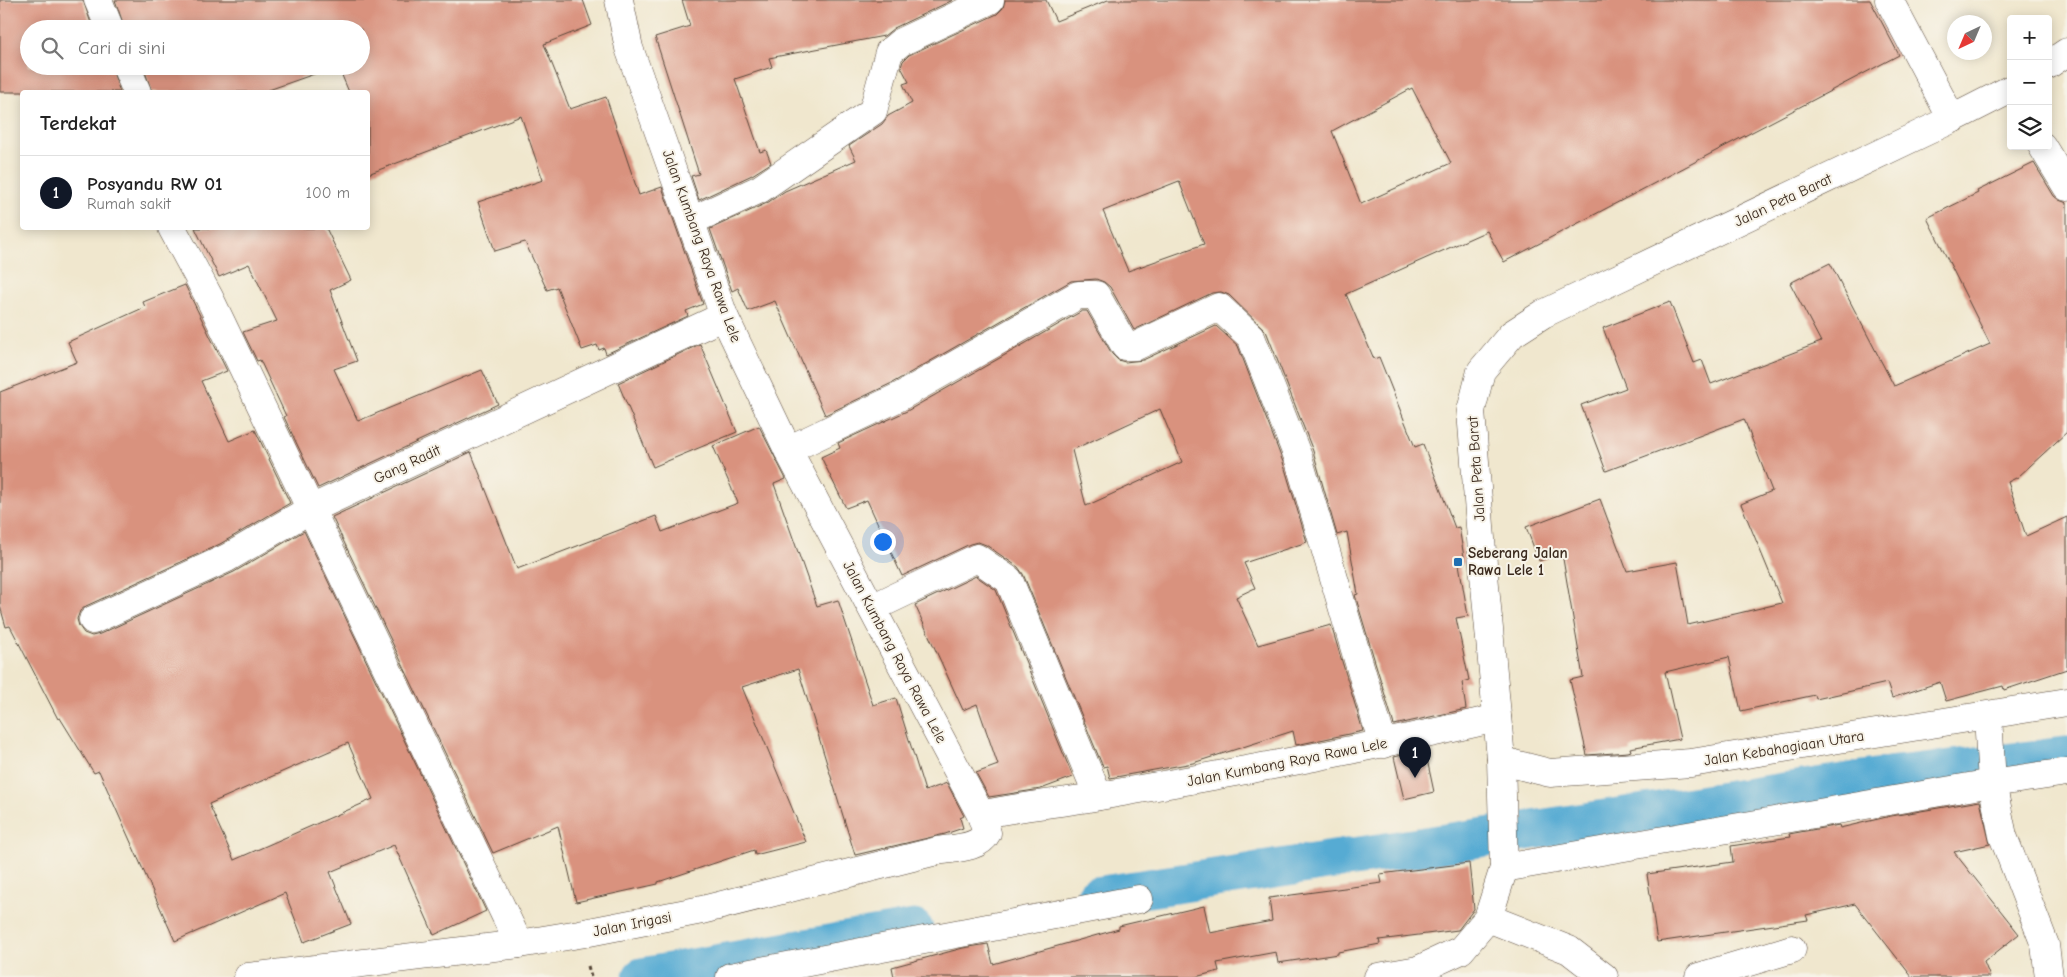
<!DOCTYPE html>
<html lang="id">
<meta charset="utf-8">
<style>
body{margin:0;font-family:"Comic Neue",sans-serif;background:#f2f2f2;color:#222}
.controls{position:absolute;right:15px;top:15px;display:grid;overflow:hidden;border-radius:5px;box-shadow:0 2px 12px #0003}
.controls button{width:45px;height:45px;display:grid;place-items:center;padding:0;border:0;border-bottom:1px solid #e0e0e0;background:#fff;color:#222;font:25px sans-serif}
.compass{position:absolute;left:1947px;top:15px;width:45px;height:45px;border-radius:50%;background:#fff;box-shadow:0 2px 12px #0003;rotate:224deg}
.you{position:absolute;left:882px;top:541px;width:18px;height:18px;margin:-12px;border:4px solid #fff;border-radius:50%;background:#1a73e8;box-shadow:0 0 0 8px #1a73e833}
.badge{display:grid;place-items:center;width:32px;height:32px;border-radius:50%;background:#111827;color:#fff;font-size:16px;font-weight:700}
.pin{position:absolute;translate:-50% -41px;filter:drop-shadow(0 1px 2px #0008)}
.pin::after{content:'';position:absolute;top:26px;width:18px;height:15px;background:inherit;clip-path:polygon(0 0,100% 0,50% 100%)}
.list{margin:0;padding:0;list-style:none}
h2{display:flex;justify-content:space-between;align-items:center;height:65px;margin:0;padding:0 20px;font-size:21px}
h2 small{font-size:16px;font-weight:400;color:#767676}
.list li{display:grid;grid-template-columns:32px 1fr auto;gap:15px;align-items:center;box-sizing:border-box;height:75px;padding:0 20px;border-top:1px solid #e0e0e0}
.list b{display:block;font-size:19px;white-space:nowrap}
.list p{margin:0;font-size:16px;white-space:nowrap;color:#767676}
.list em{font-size:16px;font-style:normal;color:#767676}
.icon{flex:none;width:28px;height:28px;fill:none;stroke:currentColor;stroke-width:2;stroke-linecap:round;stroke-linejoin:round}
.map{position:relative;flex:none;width:2067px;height:977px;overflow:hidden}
.search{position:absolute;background:#fff;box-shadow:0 2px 12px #0003;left:20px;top:20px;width:350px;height:55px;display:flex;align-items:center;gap:12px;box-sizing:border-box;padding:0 18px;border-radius:28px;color:#767676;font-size:19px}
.panel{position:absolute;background:#fff;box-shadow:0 2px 12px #0003;left:20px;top:90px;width:350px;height:140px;border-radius:5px}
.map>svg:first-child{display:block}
</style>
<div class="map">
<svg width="2067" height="977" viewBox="0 0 2067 977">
<rect width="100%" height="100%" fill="#f7f3e8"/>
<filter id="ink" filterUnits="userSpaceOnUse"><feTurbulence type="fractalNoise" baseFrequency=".02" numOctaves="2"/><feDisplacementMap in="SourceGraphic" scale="10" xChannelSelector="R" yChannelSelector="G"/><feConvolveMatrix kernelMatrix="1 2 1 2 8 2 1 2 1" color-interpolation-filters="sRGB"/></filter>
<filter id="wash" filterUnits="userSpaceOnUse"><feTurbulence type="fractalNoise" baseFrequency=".0096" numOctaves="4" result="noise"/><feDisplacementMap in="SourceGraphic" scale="20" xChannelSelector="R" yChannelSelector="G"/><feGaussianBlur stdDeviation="1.12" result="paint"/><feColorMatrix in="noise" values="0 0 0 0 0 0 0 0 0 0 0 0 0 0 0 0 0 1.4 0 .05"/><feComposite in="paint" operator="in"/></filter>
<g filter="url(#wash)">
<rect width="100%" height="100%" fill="#f0e7ce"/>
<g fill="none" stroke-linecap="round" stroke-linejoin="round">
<g stroke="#57abd3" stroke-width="39">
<polyline points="1096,896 1889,776 2067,756"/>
<polyline points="642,977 914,929"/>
</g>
</g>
<g id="blocks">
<g fill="#d9927e" fill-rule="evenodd">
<polygon points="0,0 83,0 93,29 29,29 29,66 111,66 120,92 0,92"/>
<polygon points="115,0 583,0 592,25 544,44 570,109 606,97 639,195 662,187 703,304 686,311 688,316 606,354 604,348 599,350 597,345 582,350 557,287 547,290 525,242 495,251 478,202 543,180 521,116 368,174 368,92 349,92 338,66 361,66 361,29 125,29"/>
<polygon points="682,0 953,0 894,28 884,36 769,58 772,67 735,79 760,152 766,150 771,163 752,175 699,200 691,176 699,174 655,37 690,26"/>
<path d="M1005,0H1046L1056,21L1108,0H1870L1899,55L1504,262L1487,231L1346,294L1374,359L1379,357L1415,447L1423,444L1455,528L1459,527L1465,563L1459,564L1468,616L1456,618L1469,680L1462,682L1466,709L1394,725L1355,595L1358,594L1347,532L1337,535L1313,451L1266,331L1229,295L1221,292L1212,293L1134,330L1110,287L1104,282L1096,279L1071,281L892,383L825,415L775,301L748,311L738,288L732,291L710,229L767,203L785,191L856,160L849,146L882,124L888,116L912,103L903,84L909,82L901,67L903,61L909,55L997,14L1003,8ZM1412,88L1451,163L1361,204L1332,131ZM1179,181L1204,244L1128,271L1103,211Z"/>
<polygon points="143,66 337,66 263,92 152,92"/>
<polygon points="2034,163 2054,196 2059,200 2067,203 2067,432 2018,477 2008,482 2026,536 2067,517 2067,669 2004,690 2003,686 1946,701 1940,682 1892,698 1887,683 1816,699 1815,695 1741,711 1729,657 1665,672 1680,739 1630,748 1631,751 1628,752 1587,755 1570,680 1583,677 1562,553 1539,561 1526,527 1600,499 1627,571 1677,562 1688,625 1782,603 1741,504 1772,491 1744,419 1606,471 1581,405 1626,388 1603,328 1670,302 1694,363 1702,360 1711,384 1821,342 1790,283 1830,263 1894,386 1990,344 1927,218 1978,193 1977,191"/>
<polygon points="195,228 326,228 351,280 330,290 357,361 334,369 358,421 482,370 498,404 318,488 284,417 286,416 260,360 257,361 243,332 277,321 249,264 219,277"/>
<path d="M185,285L227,371L201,381L229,441L255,430L290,503L220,544L86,606L80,611L77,619L79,626L84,633L92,636L100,634L234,572L304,531L486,911L434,935L394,845L330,872L351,924L304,942L285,893L175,941L99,771L94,773L60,718L58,719L10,626L6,627L0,606V392L77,362L68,342L145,307L143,302ZM348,743L373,799L234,860L209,804Z"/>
<path d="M1082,311H1087L1112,354L1118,360L1125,362L1143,360L1216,326L1238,346L1283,462L1307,542L1244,563L1255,588L1236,597L1258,645L1331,625L1363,731L1296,745L1293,731L1193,763L1110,778L1107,766L1103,767L1023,574L1018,567L986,545L978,542L970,544L902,576L867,500L846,508L821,457L840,448L838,443L907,411ZM1160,409L1182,462L1086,506L1072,450Z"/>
<polygon points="700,344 737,432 653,467 618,383"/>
<polygon points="759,426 786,479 774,484 817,606 838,600 873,705 896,698 925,791 947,783 964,816 960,818 963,828 945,834 855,855 798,669 742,687 806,842 755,855 754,850 658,882 658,884 576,902 558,826 493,853 332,517 471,452 517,569 656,516 662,532 738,503 713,446"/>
<polygon points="976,576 996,590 1073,777 1041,789 989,797 976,773 998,765 977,704 963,710 915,605"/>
<polygon points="1425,750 1434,792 1404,799 1394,757"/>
<polygon points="1980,801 1990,844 1954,852 2019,934 1984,962 1990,977 1912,977 1855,904 1806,915 1808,920 1657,942 1647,874 1733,862 1731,846 1790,837 1789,834 1839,825 1840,828 1891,816"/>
<polygon points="1469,863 1474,909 1458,930 1379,940 1380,944 1338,952 1338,954 1278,963 1276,952 1217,963 1219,971 1195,977 894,977 892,967 963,948 988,944 993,964 1119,929 1119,926 1204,906 1210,933 1272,921 1269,898 1382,883 1380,874"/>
</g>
</g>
</g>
<g filter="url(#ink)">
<use href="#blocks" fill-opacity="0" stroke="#564638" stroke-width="1"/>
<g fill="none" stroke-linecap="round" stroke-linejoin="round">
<g stroke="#564638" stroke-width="29">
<g id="minor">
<polyline points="98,0 110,29"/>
<polyline points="1889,0 1952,119"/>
<polyline points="126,66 137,92"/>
<polyline points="2042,146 2067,187"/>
<polyline points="691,221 760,189 873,111 889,52 901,42 990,0"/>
<polyline points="172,228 209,297 519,944"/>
<polyline points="788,450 899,397 1078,295 1096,295 1125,346 1136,346 1219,307 1251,337 1298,457 1383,744"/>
<polyline points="872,608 977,558 1009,580 1098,796"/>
<polyline points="93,620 227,558 311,509 724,316"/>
<polyline points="1988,716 1992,783 2003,836 2045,945 2049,977"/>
<polyline points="1501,759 1514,764 1550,773 1691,763 2067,702"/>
<path d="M981,815C1020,806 1061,803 1100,796C1233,773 1366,749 1497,718"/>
<polyline points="1504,868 1992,783 2067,772"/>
<polyline points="1488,918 1569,950 1604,977"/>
<path d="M248,977L519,944L579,934L702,910L937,851C953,848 979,849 987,833L981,815L788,450L724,316L629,48L619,0"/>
<polyline points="730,977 1139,899"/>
<polyline points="1699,977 1792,949"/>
</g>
</g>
<g stroke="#564638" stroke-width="29">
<g id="major">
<polyline points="2048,65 2067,52"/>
<polyline points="1378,977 1418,970 1461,950 1488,918 1504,868 1501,759 1483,564 1471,411 1481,371 1512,334 1543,314 1952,119 2011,89"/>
</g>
</g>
<polyline stroke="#564638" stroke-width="3" stroke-dasharray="4 4" stroke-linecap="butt" points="588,966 591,977"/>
<use href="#minor" stroke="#fff" stroke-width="28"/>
<use href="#major" stroke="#fff" stroke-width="28"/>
</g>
</g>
<rect fill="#1f6fb2" stroke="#f7f3e8" stroke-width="2" x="1453" y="557" width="10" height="10" rx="2.5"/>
<g text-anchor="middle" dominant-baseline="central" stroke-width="4" stroke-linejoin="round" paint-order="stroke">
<g font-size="15" fill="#3b2a1e" stroke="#f7f3e8">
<text transform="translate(1783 200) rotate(-25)">Jalan Peta Barat</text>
<text transform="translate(702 246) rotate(70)">Jalan Kumbang Raya Rawa Lele</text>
<text transform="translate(407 464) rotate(-25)">Gang Radit</text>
<text transform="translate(1476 469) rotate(-94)">Jalan Peta Barat</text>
<text transform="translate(895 652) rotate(62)">Jalan Kumbang Raya Rawa Lele</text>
<text transform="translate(1784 748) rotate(-9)">Jalan Kebahagiaan Utara</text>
<text transform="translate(1287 762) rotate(-11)">Jalan Kumbang Raya Rawa Lele</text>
<text transform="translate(632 924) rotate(-11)">Jalan Irigasi</text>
</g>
<g font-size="15" font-weight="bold" fill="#3b2a1e" stroke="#f7f3e8" text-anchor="start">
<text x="1468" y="553">Seberang Jalan<tspan x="1468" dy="17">Rawa Lele 1</tspan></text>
</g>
</g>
</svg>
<div class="controls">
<button>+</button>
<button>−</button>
<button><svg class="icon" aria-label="layers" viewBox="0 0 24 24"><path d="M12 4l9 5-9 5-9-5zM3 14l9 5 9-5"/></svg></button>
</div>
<svg class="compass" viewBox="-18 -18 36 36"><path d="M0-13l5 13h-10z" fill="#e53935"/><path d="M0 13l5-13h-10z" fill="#767676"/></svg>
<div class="you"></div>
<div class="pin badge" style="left:1415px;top:778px">1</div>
<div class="search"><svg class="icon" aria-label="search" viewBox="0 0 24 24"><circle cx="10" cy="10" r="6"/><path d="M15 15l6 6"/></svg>Cari di sini</div>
<section class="panel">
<h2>Terdekat<small></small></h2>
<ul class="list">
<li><span class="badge">1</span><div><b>Posyandu RW 01</b><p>Rumah sakit</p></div><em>100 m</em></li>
</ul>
</section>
</div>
